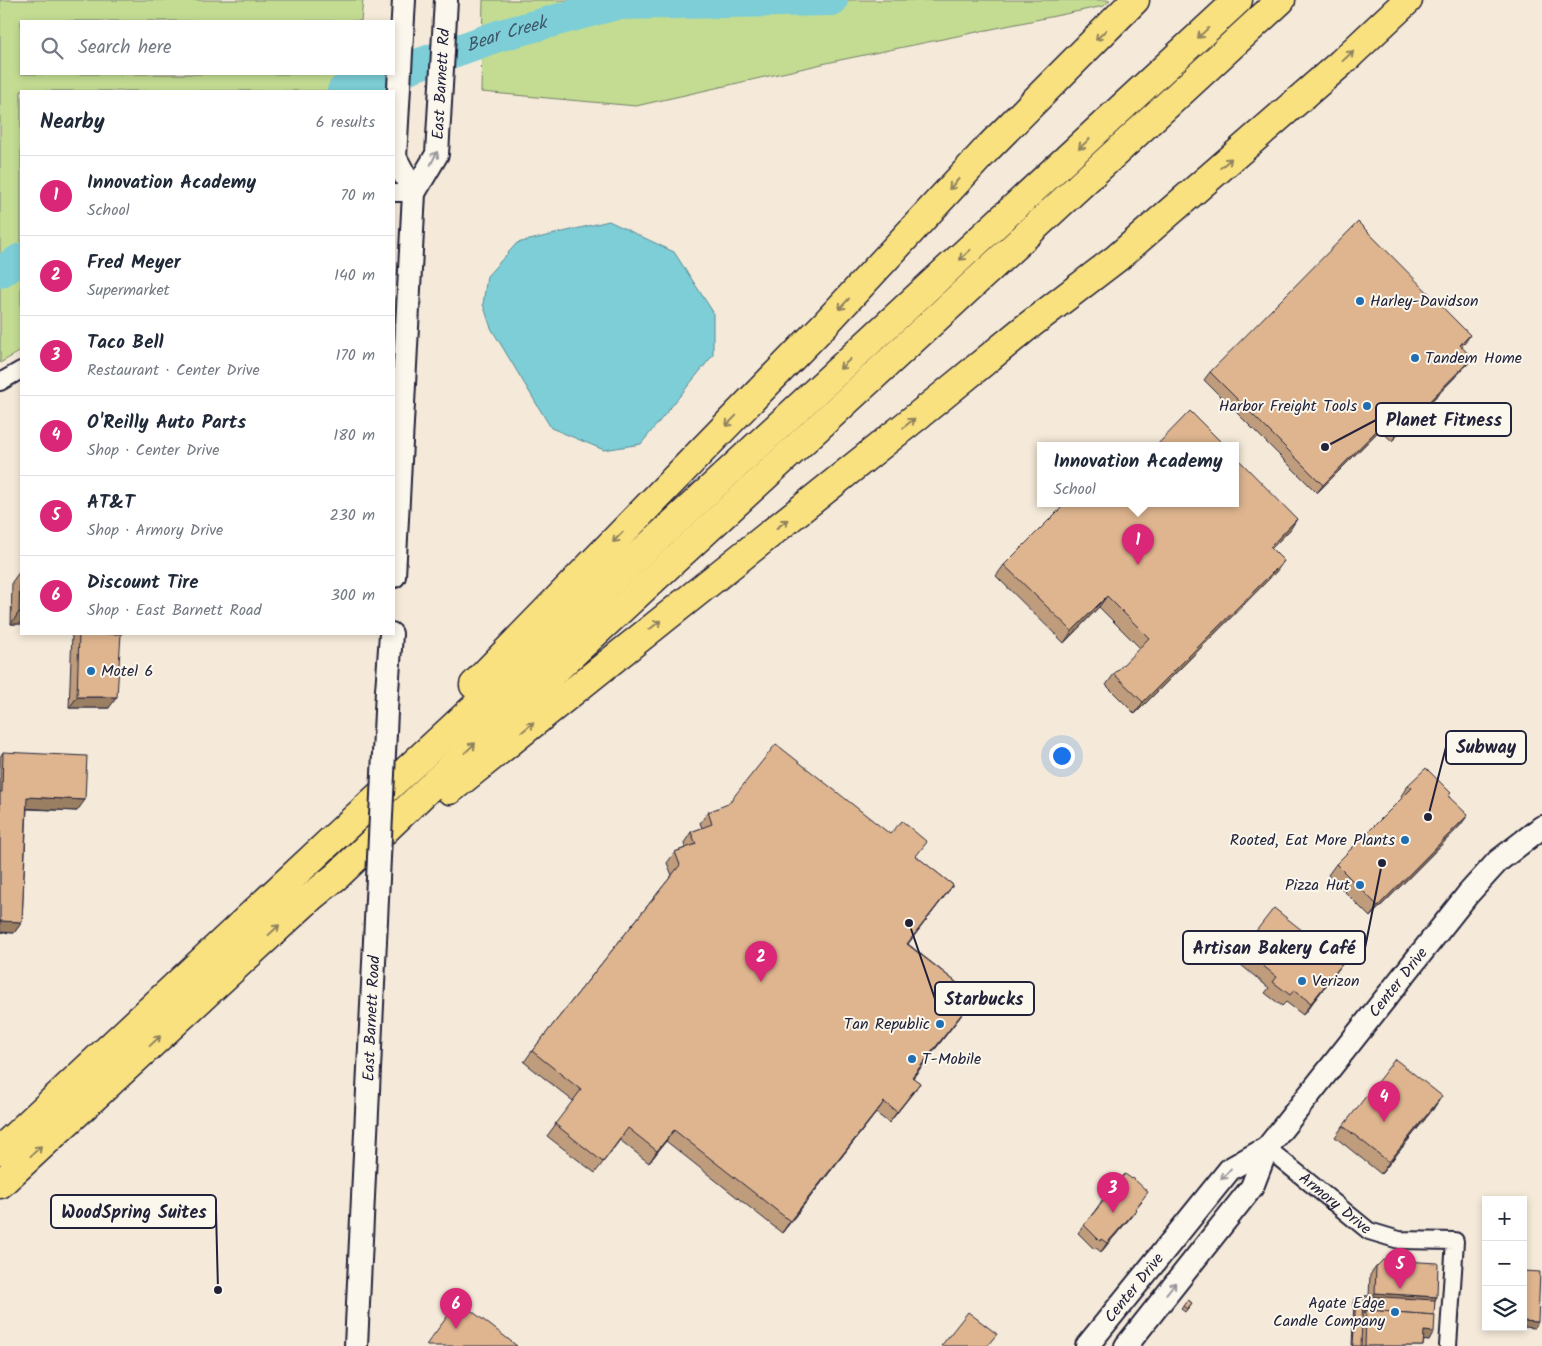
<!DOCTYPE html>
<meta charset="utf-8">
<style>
body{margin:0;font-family:Kalam,sans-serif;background:#f2f2f3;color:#1f2937}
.controls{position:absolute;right:15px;bottom:15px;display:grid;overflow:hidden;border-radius:0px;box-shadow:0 2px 8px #0003}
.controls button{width:45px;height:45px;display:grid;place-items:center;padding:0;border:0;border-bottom:1px solid #e0e1e3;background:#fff;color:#1f2937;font:25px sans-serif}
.you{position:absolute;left:1061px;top:755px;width:18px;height:18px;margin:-12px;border:4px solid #fff;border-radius:50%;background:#1a73e8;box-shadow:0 0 0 8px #1a73e833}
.badge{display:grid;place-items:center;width:32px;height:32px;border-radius:50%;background:#db2777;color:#fff;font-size:16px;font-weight:700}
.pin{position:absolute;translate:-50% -41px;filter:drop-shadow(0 1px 2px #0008)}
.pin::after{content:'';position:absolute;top:26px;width:18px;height:15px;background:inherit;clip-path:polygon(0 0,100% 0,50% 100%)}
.popup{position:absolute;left:1037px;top:442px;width:202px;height:65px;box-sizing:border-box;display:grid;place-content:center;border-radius:0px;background:#fff;filter:drop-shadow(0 1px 4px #0005);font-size:16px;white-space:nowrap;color:#747a83}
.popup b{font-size:19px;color:#1f2937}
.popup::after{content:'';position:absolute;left:50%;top:100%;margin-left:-10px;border:10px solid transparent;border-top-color:#fff}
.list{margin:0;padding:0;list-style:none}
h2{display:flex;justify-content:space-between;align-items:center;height:65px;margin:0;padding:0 20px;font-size:21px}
h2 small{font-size:16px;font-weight:400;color:#747a83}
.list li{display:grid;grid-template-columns:32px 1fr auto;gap:15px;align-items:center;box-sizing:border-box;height:80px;padding:0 20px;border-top:1px solid #e0e1e3}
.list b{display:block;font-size:19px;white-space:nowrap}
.list p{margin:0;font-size:16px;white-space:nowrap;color:#747a83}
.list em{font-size:16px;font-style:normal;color:#747a83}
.icon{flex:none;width:28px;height:28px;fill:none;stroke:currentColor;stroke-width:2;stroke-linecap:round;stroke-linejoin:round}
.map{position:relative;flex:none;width:1542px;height:1346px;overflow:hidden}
.search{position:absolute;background:#fff;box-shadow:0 2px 8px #0003;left:20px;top:20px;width:375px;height:55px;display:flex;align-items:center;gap:12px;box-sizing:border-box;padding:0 18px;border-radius:0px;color:#747a83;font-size:19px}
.panel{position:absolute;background:#fff;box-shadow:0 2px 8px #0003;left:20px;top:90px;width:375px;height:545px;border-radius:0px}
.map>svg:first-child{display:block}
</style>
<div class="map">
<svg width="1542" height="1346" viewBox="0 0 1542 1346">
<rect width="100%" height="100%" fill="#f5ead9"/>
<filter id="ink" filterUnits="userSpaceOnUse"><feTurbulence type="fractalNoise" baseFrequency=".02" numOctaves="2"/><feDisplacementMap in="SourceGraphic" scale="10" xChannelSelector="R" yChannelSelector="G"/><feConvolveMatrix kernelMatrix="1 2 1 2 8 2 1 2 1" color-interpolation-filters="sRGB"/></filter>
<g filter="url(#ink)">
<g fill="#c3dc92" stroke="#727f66">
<polygon points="0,0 363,0 361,21 21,21 21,74 357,74 355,91 21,91 21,351 0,363"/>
<polygon points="483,0 1110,0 1104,6 840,60 636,106 481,92"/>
</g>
<polygon fill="#7dced6" stroke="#598998" points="609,221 674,252 713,312 713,355 641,444 604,450 551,428 491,328 483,304 487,276 517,243"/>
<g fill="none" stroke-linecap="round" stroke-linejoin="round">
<g stroke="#7dced6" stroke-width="32">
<path id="s1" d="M394,73L501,35L616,4L832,0"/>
<polyline points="343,91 393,74"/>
<polyline points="0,272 21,259"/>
</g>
<g stroke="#22223b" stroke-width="20">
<g id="minor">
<polyline points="394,193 414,193"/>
<polyline points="0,382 21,370"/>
<path id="s2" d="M1267,1148L1369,1231L1399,1240L1455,1241L1448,1346"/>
</g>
</g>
<g stroke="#22223b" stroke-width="26">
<g id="secondary">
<polyline points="404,0 395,157 414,193"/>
<path id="s3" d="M394,576L414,193L437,154L446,0"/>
<polyline points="387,691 391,634"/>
<path id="s4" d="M356,1346L375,941"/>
<path id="s5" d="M1087,1346L1230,1169L1267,1148"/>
<path id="s6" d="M1126,1346L1252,1187L1267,1148L1468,894L1498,861L1542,827"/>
</g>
</g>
<g stroke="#22223b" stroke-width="31">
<g id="motorway">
<polyline points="474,685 826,323 987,149 1135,0"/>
<polyline points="450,790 940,398 1023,330 1117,258 1341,63 1408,0"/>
<polyline points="0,1150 340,832 1238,0"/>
<polyline points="0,1184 311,897 338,875 475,744 1281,0"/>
</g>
</g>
<use href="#minor" stroke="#fbf7ec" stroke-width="16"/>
<use href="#secondary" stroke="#fbf7ec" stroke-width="22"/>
<use href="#motorway" stroke="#fae180" stroke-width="28"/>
<g stroke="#22223b" stroke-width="26" stroke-linecap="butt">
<polyline id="secondary-bridge" points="375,941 387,691"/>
</g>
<use href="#secondary-bridge" stroke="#fbf7ec" stroke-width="22"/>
</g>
<g fill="#bf9c7b" stroke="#22223b">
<polygon points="1465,343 1461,347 1472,358 1466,366 1392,441 1380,430 1317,493 1204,380 1210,372"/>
<polygon points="1290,530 1271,548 1276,572 1135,714 1106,685 1114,674 1140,648 1099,607 1064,643 996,576 1004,565"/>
<polygon points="20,571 21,624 11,624 12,582"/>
<polygon points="72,634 121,634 109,708 69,708"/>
<polygon points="3,752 77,811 27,809 22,922 14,933 0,932 0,757"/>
<polygon points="1408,785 1449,796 1460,826 1370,917 1328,875 1336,864 1402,798 1401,796"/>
<polygon points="708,812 917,857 953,885 908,944 975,997 967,1008 913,1078 920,1083 889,1123 876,1113 782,1233 666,1141 649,1163 620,1140 595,1173 547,1136 573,1101 524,1062 532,1051 672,875 667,863 675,852 685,848 684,843 691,832 702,828 700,823"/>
<polygon points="1242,949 1335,974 1303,1015 1286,1002 1282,1006 1265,993 1269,988 1235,960"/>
<polygon points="1434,1108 1381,1174 1335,1137 1343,1126"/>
<polygon points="1103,1199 1142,1201 1135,1209 1136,1210 1130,1218 1101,1252 1096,1248 1094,1249 1078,1233 1097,1208"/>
<polygon points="1376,1267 1435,1300 1429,1341 1424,1340 1423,1346 1352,1346 1354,1301 1356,1298 1363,1298 1365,1296 1369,1296 1370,1275"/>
<polygon points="1188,1300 1192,1303 1185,1312 1181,1309"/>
</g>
<g fill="#9b7f64" stroke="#22223b">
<polygon points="1470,335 1465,343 1454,354 1460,345"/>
<polygon points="1472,358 1466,366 1392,441 1398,433"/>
<polygon points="1386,421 1380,430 1317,493 1323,485"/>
<polygon points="1297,519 1290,530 1262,558 1270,547"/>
<polygon points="1284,561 1276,572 1135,714 1143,702"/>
<polygon points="1107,596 1099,607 1064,643 1072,631"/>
<polygon points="19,612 21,613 21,624 11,624"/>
<polygon points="77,697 117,697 109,708 69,708"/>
<polygon points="27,797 85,800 77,811 19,808"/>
<polygon points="1468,815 1460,826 1370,917 1378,906"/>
<polygon points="953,885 945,896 899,955 907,944"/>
<polygon points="0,921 22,922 14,933 0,932"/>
<polygon points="1343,963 1335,974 1303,1015 1311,1003"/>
<polygon points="975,997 967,1008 904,1088 912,1077"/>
<polygon points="920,1083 912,1094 889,1123 897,1112"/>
<polygon points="1442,1096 1434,1108 1381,1174 1389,1162"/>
<polygon points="884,1102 876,1113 782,1233 790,1221"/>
<polygon points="674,1130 666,1141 649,1163 657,1151"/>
<polygon points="1136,1210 1130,1218 1101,1252 1107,1243"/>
<polygon points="1375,1293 1437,1297 1431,1306 1369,1302"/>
<polygon points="1523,1321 1538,1322 1534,1328 1523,1327"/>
<polygon points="1424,1331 1434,1332 1429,1341 1418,1340"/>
</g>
<g fill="#deb58f" stroke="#22223b">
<polygon points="1358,222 1470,335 1460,345 1472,358 1398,433 1386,421 1323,485 1210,372"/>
<polygon points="1190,411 1225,446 1156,446"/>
<polygon points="1236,457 1297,519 1270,547 1284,561 1143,702 1114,674 1149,638 1107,596 1072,631 1004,565 1065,504 1236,504"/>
<polygon points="20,571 21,571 21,613 19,612"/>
<polygon points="79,634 121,634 117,697 77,697"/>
<polygon points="776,744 890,834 902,821 927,842 916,856 953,885 907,944 975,997 912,1077 920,1083 897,1112 884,1102 790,1221 674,1130 657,1151 628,1128 603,1162 555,1124 581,1090 532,1051 680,865 675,852 696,844 691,832 712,824 708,812 728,804"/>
<polygon points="3,752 87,756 85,800 27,797 22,922 0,921 0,792 2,792"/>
<polygon points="1426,768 1451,793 1448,796 1468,815 1378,906 1336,864 1412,788 1408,785"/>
<polygon points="1274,908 1343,963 1311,1003 1294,990 1290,995 1273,982 1277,977 1242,949"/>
<polygon points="1395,1059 1442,1096 1389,1162 1343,1126"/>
<polygon points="1125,1174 1132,1179 1133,1178 1148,1192 1135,1209 1136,1210 1107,1243 1101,1239 1100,1241 1084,1225 1104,1200 1103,1199"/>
<polygon points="1383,1260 1438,1263 1437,1297 1375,1293 1376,1267"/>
<polygon points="1523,1271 1540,1272 1538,1322 1523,1321"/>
<polygon points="1365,1296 1435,1300 1434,1315 1366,1310 1364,1313"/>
<polygon points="1356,1298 1363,1298 1361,1346 1352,1346 1353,1344"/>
<polygon points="1188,1300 1192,1303 1187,1309 1183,1306"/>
<polygon points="459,1301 517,1346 427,1346 426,1345"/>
<polygon points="1366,1310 1435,1315 1434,1332 1424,1331 1423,1346 1365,1346"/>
<polygon points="968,1312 997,1334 987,1346 941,1346"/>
</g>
<defs><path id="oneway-shaft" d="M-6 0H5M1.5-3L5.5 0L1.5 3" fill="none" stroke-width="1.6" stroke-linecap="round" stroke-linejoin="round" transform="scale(1.25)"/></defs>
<g stroke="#8e825e">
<use href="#oneway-shaft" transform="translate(1203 33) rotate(137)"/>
<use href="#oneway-shaft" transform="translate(1101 35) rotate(135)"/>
<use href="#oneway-shaft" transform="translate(1348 56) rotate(-43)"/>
<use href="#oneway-shaft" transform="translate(1084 144) rotate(137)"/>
<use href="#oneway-shaft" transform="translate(1226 163) rotate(-41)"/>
<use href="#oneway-shaft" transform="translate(954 184) rotate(133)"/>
<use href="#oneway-shaft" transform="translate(965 255) rotate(137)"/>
<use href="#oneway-shaft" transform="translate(844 304) rotate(133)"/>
<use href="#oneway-shaft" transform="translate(845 364) rotate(137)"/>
<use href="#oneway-shaft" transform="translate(731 421) rotate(134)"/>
<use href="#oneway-shaft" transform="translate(909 423) rotate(-39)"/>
<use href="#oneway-shaft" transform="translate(782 524) rotate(-38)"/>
<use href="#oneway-shaft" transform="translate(618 537) rotate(134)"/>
<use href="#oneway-shaft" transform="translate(655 625) rotate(-39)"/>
<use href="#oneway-shaft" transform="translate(528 727) rotate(-39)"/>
<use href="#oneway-shaft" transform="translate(470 748) rotate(-43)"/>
<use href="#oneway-shaft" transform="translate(274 930) rotate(-43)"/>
<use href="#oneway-shaft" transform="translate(155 1041) rotate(-43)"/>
<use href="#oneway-shaft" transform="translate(36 1151) rotate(-43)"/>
</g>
<g stroke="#99979c">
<use href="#oneway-shaft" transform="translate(434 158) rotate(-64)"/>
<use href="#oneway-shaft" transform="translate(1226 1174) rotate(132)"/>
<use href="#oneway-shaft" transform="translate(1171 1288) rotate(-51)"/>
</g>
</g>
<g fill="#1f6fb2" stroke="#fbf7ec" stroke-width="2">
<circle cx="1360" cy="301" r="5"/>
<circle cx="1415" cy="358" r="5"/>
<circle cx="1367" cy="406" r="5"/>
<circle cx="91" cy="671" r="5"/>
<circle cx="1405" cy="840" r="5"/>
<circle cx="1360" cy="885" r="5"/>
<circle cx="1302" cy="981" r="5"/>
<circle cx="940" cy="1024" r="5"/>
<circle cx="912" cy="1059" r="5"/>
<circle cx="1395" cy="1312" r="5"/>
</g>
<g text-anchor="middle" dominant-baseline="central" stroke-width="4" stroke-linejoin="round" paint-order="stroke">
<g font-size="16" fill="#22223b" stroke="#fbf7ec">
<text stroke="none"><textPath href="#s3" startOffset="499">East Barnett Rd</textPath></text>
<text stroke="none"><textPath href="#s6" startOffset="456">Center Drive</textPath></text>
<text stroke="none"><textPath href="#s4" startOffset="328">East Barnett Road</textPath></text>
<text stroke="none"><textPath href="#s2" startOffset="88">Armory Drive</textPath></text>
<text stroke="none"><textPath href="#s5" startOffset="75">Center Drive</textPath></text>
</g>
<g font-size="16" fill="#22223b" stroke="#fbf7ec" text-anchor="start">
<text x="1370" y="301">Harley-Davidson</text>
<text x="1425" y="358">Tandem Home</text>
<text x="1357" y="406" text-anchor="end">Harbor Freight Tools</text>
<text x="101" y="671">Motel 6</text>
<text x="1395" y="840" text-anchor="end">Rooted, Eat More Plants</text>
<text x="1350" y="885" text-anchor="end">Pizza Hut</text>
<text x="1312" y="981">Verizon</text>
<text x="930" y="1024" text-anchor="end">Tan Republic</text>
<text x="922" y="1059">T-Mobile</text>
<text x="1385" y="1303" text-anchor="end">Agate Edge<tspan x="1385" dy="18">Candle Company</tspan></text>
</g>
<g font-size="18" font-style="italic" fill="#3d566a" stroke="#fbf7ec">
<text stroke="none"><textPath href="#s1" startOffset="119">Bear Creek</textPath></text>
</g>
</g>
<path fill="none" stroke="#22223b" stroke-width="2" d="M1325 447L1376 420M1428 817L1446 747M1382 863L1365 948M909 923L935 999M218 1290L216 1211"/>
<g fill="#22223b" stroke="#fbf7ec" stroke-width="2">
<circle cx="1325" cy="447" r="5"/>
<circle cx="1428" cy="817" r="5"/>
<circle cx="1382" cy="863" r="5"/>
<circle cx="909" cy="923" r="5"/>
<circle cx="218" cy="1290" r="5"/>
</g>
<g fill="#fbf7ec" stroke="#22223b" stroke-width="2">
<rect x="1376" y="403" width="135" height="33" rx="5"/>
<rect x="1446" y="731" width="80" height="33" rx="5"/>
<rect x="1183" y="931" width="182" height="33" rx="5"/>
<rect x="935" y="982" width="99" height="33" rx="5"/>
<rect x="51" y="1195" width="165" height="33" rx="5"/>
</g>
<g font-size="18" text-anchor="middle" font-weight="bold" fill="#22223b">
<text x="1444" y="426">Planet Fitness</text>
<text x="1486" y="753">Subway</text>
<text x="1274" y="954">Artisan Bakery Café</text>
<text x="984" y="1005">Starbucks</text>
<text x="134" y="1218">WoodSpring Suites</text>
</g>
</svg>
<div class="controls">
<button>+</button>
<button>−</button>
<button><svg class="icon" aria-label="layers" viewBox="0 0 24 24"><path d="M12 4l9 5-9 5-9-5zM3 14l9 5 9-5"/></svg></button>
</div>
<div class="you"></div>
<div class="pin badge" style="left:1138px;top:565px">1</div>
<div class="popup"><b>Innovation Academy</b>School</div>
<div class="pin badge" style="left:761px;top:982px">2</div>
<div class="pin badge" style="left:1113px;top:1213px">3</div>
<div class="pin badge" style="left:1384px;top:1122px">4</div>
<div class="pin badge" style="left:1400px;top:1289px">5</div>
<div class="pin badge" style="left:456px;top:1329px">6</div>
<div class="search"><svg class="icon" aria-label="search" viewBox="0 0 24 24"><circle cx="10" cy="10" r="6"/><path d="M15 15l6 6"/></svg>Search here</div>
<section class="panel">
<h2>Nearby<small>6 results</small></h2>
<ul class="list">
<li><span class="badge">1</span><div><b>Innovation Academy</b><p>School</p></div><em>70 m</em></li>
<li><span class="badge">2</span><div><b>Fred Meyer</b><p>Supermarket</p></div><em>140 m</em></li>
<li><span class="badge">3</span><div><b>Taco Bell</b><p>Restaurant · Center Drive</p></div><em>170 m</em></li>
<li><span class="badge">4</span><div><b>O'Reilly Auto Parts</b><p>Shop · Center Drive</p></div><em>180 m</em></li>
<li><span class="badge">5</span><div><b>AT&amp;T</b><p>Shop · Armory Drive</p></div><em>230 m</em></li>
<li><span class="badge">6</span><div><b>Discount Tire</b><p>Shop · East Barnett Road</p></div><em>300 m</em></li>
</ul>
</section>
</div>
